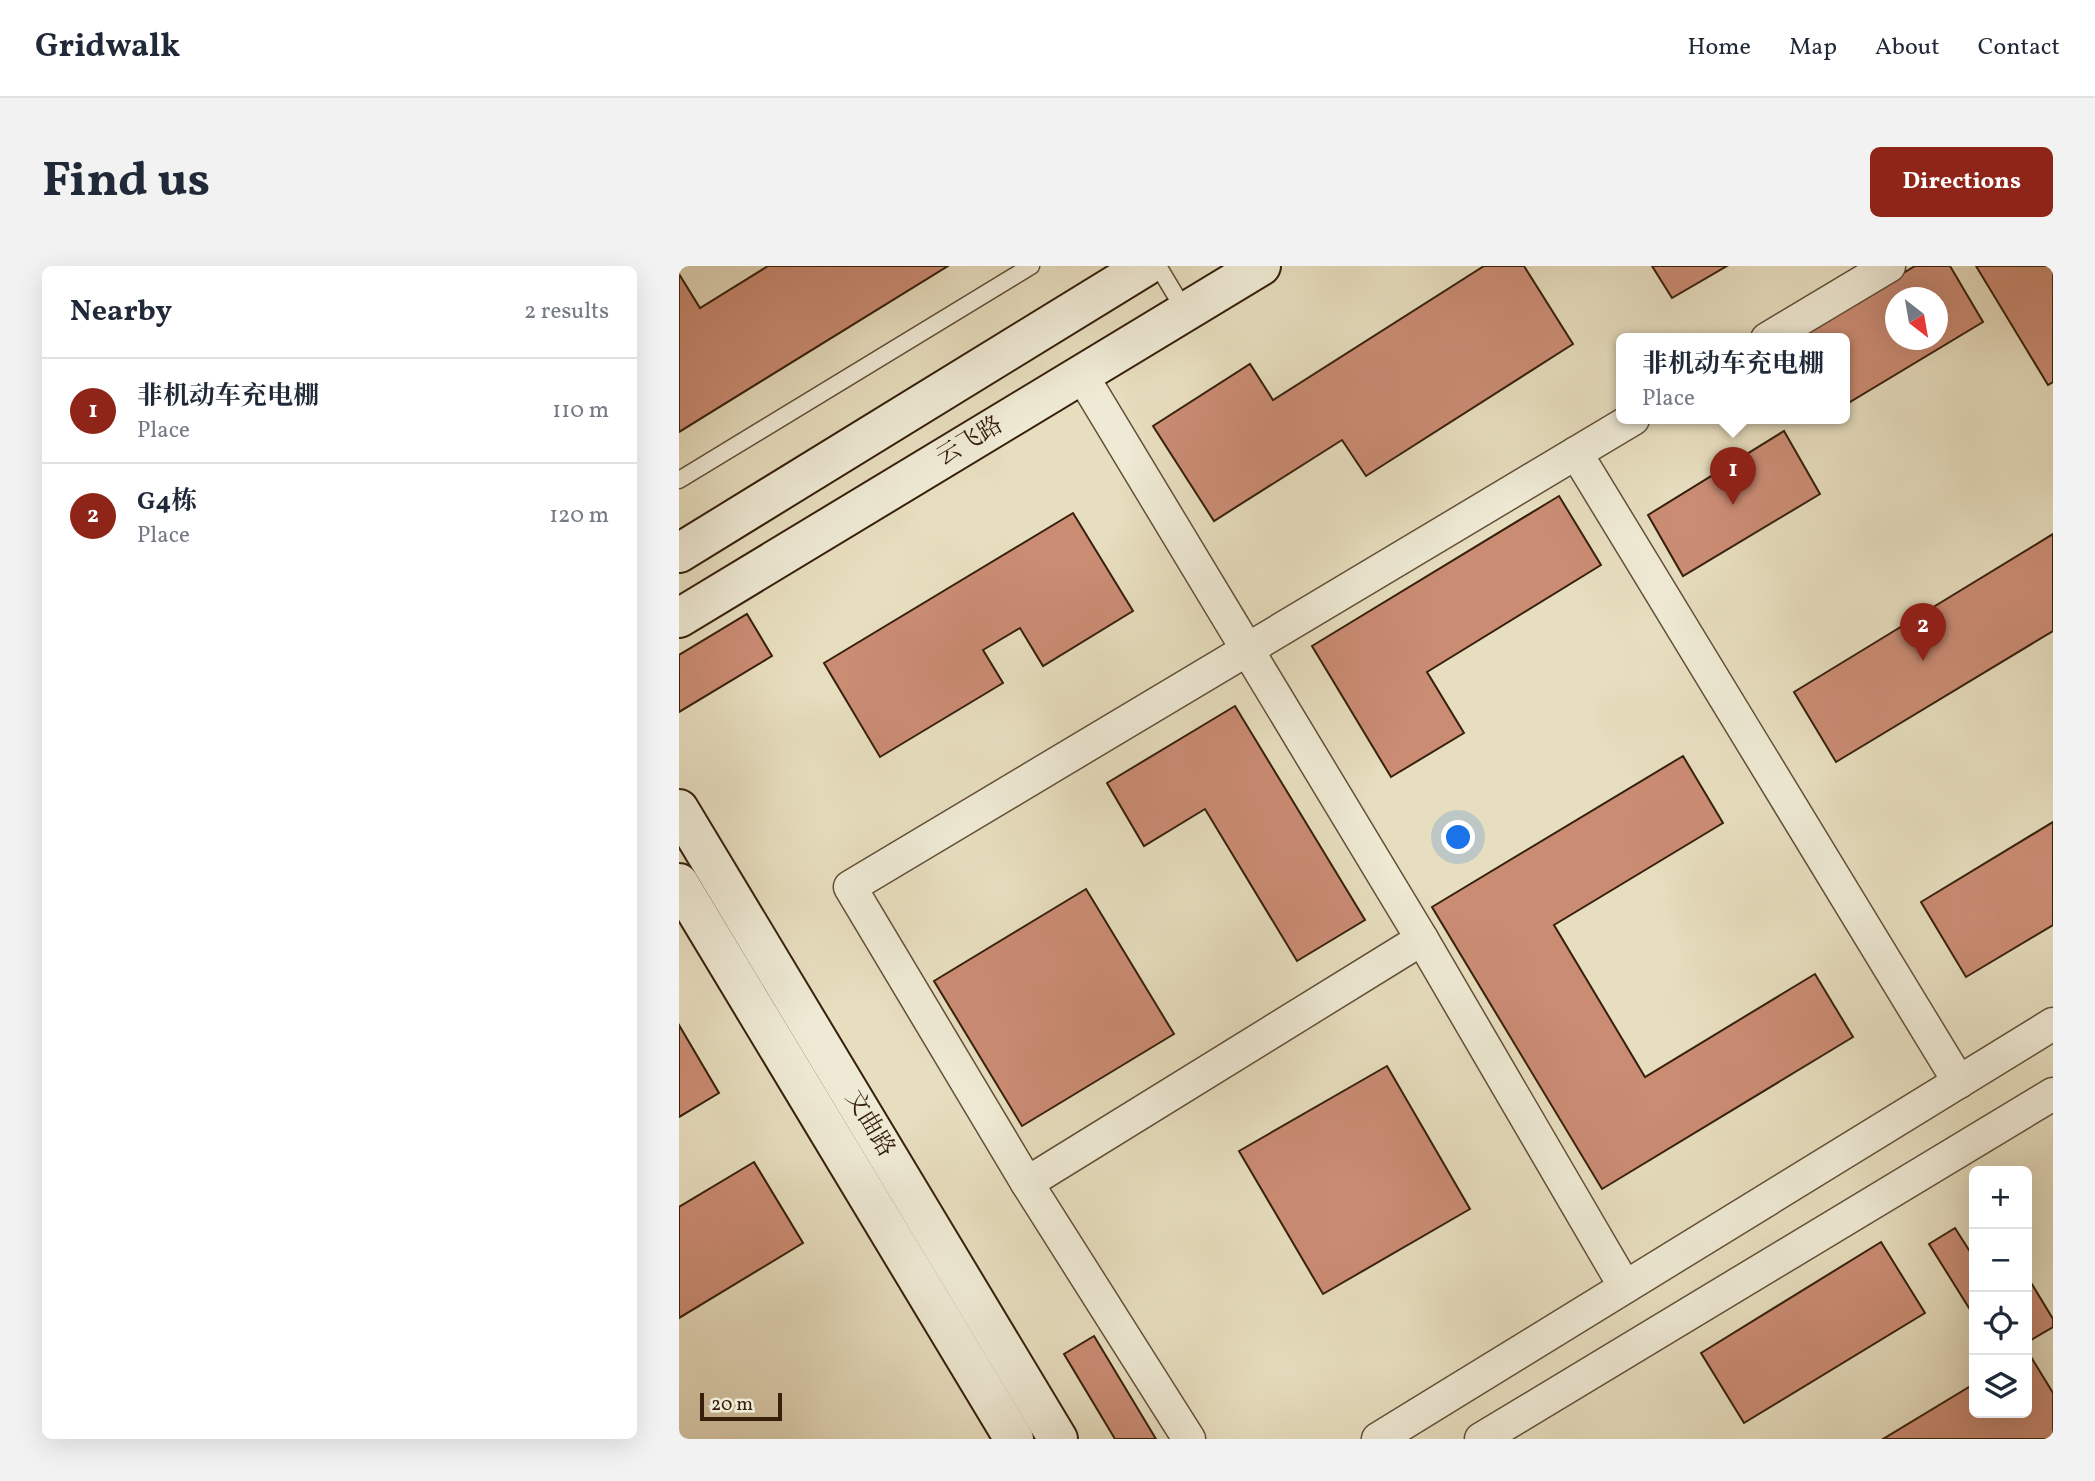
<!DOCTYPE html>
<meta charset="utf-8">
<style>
body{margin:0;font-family:Vollkorn,"Noto Serif SC",serif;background:#f2f2f3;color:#1f2937}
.controls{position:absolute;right:21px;bottom:21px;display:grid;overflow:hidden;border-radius:10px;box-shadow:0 7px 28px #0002}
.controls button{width:63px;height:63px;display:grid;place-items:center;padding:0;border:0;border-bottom:2px solid #e0e1e3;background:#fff;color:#1f2937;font:35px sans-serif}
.compass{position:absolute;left:1206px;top:21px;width:63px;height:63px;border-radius:50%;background:#fff;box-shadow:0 7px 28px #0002;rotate:149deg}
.scale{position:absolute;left:21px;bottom:18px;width:82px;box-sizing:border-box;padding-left:7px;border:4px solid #36200b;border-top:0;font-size:19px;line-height:24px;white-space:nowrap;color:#36200b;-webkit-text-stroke:5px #efead5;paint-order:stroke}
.you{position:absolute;left:780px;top:572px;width:24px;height:24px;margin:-18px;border:5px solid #fff;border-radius:50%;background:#1a73e8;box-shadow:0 0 0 10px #1a73e833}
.badge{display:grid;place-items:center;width:46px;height:46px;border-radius:50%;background:#8f2418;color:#fff;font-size:23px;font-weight:700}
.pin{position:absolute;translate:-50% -58px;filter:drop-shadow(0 2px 4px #0008)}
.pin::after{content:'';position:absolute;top:37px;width:24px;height:21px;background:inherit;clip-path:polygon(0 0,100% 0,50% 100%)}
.popup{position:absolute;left:937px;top:67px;width:234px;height:91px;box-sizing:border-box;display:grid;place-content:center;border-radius:10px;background:#fff;filter:drop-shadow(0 2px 5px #0005);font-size:23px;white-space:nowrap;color:#747a83}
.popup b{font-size:26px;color:#1f2937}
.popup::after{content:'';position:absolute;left:50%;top:100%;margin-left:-14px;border:14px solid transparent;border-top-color:#fff}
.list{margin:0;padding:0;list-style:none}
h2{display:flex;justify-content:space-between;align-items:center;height:91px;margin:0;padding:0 28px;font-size:30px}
h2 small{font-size:23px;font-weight:400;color:#747a83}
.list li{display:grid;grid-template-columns:46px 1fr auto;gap:21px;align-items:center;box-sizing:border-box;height:105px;padding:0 28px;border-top:2px solid #e0e1e3}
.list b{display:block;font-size:26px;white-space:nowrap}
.list p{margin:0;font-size:23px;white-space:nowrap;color:#747a83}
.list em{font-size:23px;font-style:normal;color:#747a83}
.icon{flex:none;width:38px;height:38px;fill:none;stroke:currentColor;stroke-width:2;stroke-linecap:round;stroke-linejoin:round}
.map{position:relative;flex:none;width:1374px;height:1173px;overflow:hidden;border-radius:10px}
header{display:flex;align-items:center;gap:42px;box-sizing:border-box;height:98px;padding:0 35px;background:#fff;border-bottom:2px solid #e0e1e3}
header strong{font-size:33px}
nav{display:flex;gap:38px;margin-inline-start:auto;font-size:24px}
.intro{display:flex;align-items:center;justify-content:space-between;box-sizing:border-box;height:168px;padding:0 42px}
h1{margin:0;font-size:49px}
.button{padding:18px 32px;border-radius:10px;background:#8f2418;color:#fff;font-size:24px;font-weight:700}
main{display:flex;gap:42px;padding:0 42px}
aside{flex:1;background:#fff;border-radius:10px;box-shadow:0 7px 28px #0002}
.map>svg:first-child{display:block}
</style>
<header>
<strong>Gridwalk</strong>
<nav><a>Home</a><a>Map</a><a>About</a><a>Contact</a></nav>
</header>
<div class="intro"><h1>Find us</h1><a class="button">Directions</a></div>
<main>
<aside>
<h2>Nearby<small>2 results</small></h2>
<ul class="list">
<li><span class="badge">1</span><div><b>非机动车充电棚</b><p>Place</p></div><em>110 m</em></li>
<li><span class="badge">2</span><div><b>G4栋</b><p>Place</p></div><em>120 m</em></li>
</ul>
</aside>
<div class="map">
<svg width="1374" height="1173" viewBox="0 0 1374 1173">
<rect width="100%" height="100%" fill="#e7debf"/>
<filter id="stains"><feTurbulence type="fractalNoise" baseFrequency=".00286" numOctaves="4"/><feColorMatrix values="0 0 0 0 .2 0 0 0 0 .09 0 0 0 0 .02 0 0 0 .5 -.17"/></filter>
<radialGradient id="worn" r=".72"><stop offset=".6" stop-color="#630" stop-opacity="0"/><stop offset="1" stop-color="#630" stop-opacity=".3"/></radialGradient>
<g fill="#cb8c74" stroke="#36200b" stroke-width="2" fill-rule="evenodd">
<polygon points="89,0 269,0 0,166 0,8 21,42"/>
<polygon points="805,0 845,0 894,78 687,210 663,174 535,255 474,160 571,98 594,134"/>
<polygon points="973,0 1048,0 993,32"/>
<path d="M1236,0H1271L1304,56L1166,139V73H1115ZM1216,32H1258V74H1216Z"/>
<polygon points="1297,0 1374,0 1374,116 1369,119"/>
<polygon points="1105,165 1141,228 1004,310 969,249"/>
<polygon points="880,230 922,299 748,406 785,467 712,511 633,380"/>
<polygon points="394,247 454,345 364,400 341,362 304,384 324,417 201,491 145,397"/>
<polygon points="1374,268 1374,365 1157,496 1115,426"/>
<polygon points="68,348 93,390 0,446 0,389"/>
<polygon points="556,440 686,654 618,695 526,543 465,580 428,517"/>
<polygon points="1004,490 1044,557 875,659 966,811 1136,708 1174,771 923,923 753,641"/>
<polygon points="1374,556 1374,659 1287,711 1242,636"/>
<polygon points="407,623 495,768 343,860 255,715"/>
<polygon points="0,759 40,827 0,851"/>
<polygon points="708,800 791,943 644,1028 560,885"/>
<polygon points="75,896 124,977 0,1052 0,941"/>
<polygon points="1276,962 1295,992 1295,1050 1250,978"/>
<polygon points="1202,976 1246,1047 1065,1157 1022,1087"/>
<polygon points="1348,1010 1374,1053 1374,1061 1352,1074 1348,1066"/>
<polygon points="415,1070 477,1173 436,1173 385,1088"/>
<polygon points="1349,1086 1374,1127 1374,1173 1204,1173 1295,1118 1295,1147 1348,1147"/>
</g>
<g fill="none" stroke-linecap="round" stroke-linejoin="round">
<g stroke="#625038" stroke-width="19">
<g id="lane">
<polyline points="479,0 506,45"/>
<polyline points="0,214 352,0"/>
</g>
</g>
<g stroke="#625038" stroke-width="35">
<g id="street">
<polyline points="1088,73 1210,0"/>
<polyline points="402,108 743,673"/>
<polyline points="897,187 1280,816"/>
<polyline points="348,917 510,1173"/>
<polyline points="946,1021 743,673 348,917 171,621 954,153"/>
<polyline points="699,1173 1374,758"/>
<polyline points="802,1173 1374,828"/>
</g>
</g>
<g stroke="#36200b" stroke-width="42">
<g id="secondary">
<polyline points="0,287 467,0"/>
<polyline points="0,352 582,0"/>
<polyline points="0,543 379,1173"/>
<polyline points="0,617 335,1173"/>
</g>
</g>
<use href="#lane" stroke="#efead5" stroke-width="16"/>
<use href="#street" stroke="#efead5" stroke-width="32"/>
<use href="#secondary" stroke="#efead5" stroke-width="38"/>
</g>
<g text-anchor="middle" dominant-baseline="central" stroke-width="7" stroke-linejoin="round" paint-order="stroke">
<g font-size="24" fill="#36200b" stroke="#efead5">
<text transform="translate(291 176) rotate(-31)">云飞路</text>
<text transform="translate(190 858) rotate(59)">文曲路</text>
</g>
</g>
<rect width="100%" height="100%" filter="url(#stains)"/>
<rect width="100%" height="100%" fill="url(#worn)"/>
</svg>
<div class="controls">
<button>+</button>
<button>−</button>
<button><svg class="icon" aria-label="locate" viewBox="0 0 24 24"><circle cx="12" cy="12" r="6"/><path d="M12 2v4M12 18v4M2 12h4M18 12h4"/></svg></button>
<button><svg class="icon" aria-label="layers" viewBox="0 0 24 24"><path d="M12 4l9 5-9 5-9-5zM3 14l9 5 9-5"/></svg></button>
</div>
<svg class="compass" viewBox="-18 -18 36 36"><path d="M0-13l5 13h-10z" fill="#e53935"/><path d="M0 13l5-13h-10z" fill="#747a83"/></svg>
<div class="scale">20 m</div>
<div class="you"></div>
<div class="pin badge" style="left:1054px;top:239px">1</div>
<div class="popup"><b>非机动车充电棚</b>Place</div>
<div class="pin badge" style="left:1244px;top:395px">2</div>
</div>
</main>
